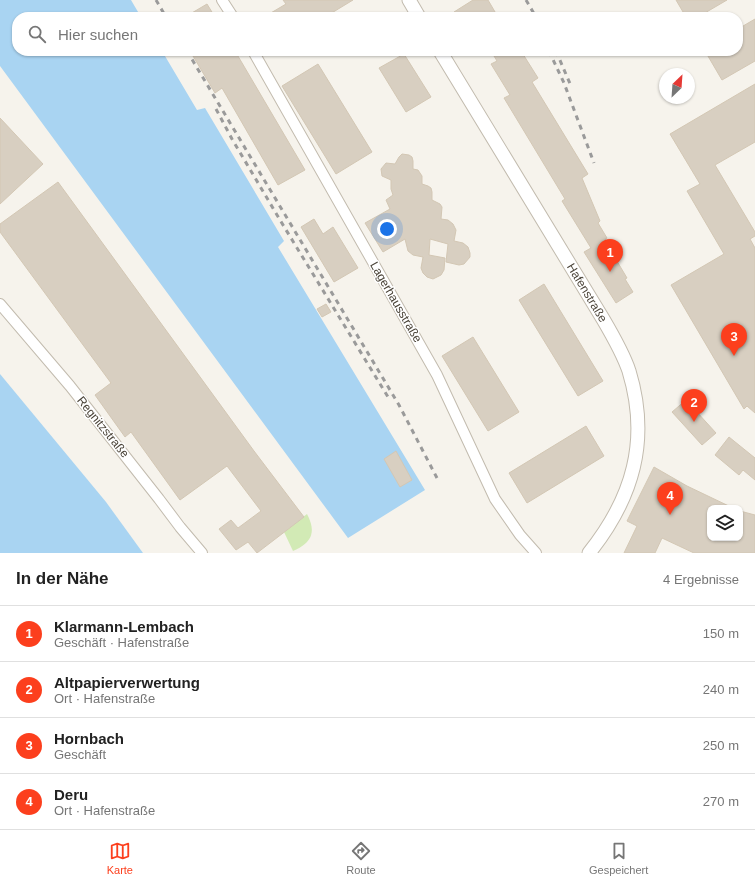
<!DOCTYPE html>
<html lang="de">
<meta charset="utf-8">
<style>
body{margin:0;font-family:Arial,sans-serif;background:#f6f6f6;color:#222}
.controls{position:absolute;right:12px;bottom:12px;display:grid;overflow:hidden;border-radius:8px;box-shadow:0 1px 3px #0004}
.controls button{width:36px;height:36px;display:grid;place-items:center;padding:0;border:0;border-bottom:1px solid #e0e0e0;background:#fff;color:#222;font:20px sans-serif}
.compass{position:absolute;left:659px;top:68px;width:36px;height:36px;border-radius:50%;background:#fff;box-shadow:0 1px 3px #0004;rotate:25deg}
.you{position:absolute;left:387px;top:229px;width:14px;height:14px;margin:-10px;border:3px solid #fff;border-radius:50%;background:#1a73e8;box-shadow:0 0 0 6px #1a73e833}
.badge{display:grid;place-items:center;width:26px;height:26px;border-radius:50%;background:#fc3f1d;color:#fff;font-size:13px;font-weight:700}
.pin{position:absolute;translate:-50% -33px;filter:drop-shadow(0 1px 2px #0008)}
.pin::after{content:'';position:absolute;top:21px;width:14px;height:12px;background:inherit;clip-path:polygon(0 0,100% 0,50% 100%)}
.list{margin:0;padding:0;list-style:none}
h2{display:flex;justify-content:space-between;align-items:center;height:52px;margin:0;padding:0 16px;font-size:17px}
h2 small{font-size:13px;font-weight:400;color:#767676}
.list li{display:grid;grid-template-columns:26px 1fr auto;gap:12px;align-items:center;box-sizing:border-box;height:56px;padding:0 16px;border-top:1px solid #e0e0e0}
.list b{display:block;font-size:15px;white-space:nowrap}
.list p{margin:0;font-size:13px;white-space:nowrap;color:#767676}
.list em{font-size:13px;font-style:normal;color:#767676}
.icon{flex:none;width:22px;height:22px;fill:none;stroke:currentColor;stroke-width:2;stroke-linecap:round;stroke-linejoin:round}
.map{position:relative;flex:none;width:755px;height:553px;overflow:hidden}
.search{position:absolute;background:#fff;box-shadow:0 1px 3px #0004;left:12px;right:12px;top:12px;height:44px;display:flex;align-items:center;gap:10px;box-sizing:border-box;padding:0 14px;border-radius:16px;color:#767676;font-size:15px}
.sheet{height:276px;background:#fff}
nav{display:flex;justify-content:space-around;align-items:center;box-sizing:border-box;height:56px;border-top:1px solid #e0e0e0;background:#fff;font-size:11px;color:#767676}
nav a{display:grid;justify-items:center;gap:2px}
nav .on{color:#fc3f1d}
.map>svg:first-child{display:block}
</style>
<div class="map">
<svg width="755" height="553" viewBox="0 0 755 553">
<rect width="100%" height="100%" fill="#f6f3ec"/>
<path fill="#d2eab5" d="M307,514C317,533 311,543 293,551L284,532Z"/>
<g fill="#a9d4f2">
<polygon points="0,0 131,0 141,17 17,17 17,51 162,51 197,110 205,108 284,241 278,247 425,490 348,538 0,66"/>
<polygon points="0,374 106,502 143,553 0,553"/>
</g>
<g fill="#d8cfc1" stroke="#d3c7b4">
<polygon points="283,0 353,0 325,17 264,17 286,4"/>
<polygon points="473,0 488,0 498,17 457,17 454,12"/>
<polygon points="676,0 727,0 698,17 686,17"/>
<polygon points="207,4 215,17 185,17"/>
<polygon points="755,19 755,61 722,80 705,51 738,51 738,29"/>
<polygon points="190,51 235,51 305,170 278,185 222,88 215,93"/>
<polygon points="491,51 521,51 538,78 532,82 588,174 582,178 600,221 598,223 607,238 605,239 609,245 608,246 627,278 625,279 633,292 616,303 584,252 591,248 562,201 565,199 504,98 510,95 491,64 497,61"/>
<polygon points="404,54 431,97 406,112 379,68"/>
<polygon points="318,64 372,152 336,174 282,86"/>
<polygon points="755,84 755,142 715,165 755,232 755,236 750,239 755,248 755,413 747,406 744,409 671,285 724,254 687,191 700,184 670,134"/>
<polygon points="0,118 43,164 0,204"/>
<polygon points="402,154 409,155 412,157 413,161 413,169 418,170 422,176 422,184 428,186 431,188 432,192 432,200 440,204 442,207 441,219 448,220 453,224 456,230 454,241 463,243 468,247 470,253 470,257 464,264 459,265 446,262 448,244 430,239 429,255 445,258 444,270 441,275 433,279 427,277 423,273 421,268 423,257 413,255 408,251 405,239 383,252 365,223 390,209 386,200 393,195 391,189 391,180 382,176 381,169 386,163 395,164 399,157"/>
<polygon points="58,182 254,451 304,517 257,553 248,542 236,550 219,529 231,520 238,528 261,511 227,466 180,500 131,432 125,437 95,395 111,383 0,232 0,224"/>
<polygon points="314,219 323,234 333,227 358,268 334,282 301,227"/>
<polygon points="544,284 603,381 578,396 519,300"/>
<polygon points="326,304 331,312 322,317 317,309"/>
<polygon points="473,337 519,412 488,431 442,356"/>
<polygon points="686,400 716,433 702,445 672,412"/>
<polygon points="586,426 604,456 527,503 509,473"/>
<polygon points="729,437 755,458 755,480 743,470 739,475 715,455"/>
<polygon points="396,451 412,480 400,487 384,459"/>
<polygon points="654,467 687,486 733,508 710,508 710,538 740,538 740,511 755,515 755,553 694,553 662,538 655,553 624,553 637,526 627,521"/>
</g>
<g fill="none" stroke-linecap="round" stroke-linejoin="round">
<g stroke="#c2bbae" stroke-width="12">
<g id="minor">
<polyline points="222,0 233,17"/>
<polyline points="253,51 437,375 495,499 520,535 536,553"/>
<polyline points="0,304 70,386 159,499 180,527 202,553"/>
</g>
</g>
<g stroke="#c2bbae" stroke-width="15">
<g id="tertiary">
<polyline points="409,0 419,17"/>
<path id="s1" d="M440,51L603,319C613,336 623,353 629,371C650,440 633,498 589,553"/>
</g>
</g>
<use href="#minor" stroke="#fff" stroke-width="10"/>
<use href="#tertiary" stroke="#fff" stroke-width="13"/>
<g stroke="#9a9a9a" stroke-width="3" stroke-dasharray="5 5" stroke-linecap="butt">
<polyline points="156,0 166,17"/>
<polyline points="526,0 536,17"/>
<polyline points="187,51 399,405 437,478"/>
<polyline points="549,51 564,83 594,163"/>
<polyline points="556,51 571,86"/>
<polyline points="216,109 232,139 280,220 388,397"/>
</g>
</g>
<g text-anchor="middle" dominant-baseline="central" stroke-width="3" stroke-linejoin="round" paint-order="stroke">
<g font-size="12" fill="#4b4439" stroke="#fff">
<text stroke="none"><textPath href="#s1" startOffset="283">Hafenstraße</textPath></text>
<text transform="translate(396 302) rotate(60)">Lagerhausstraße</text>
<text transform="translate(103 427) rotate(51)">Regnitzstraße</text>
</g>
</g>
</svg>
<div class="controls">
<button><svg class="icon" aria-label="layers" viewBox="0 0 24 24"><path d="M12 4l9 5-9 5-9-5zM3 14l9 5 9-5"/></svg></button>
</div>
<svg class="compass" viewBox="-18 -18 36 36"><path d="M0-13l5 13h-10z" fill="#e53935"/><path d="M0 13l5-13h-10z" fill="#767676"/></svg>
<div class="you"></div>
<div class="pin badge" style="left:610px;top:272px">1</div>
<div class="pin badge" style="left:694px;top:422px">2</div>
<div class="pin badge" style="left:734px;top:356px">3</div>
<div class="pin badge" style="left:670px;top:515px">4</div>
<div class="search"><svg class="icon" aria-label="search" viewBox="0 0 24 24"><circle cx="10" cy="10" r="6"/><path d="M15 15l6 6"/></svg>Hier suchen</div>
</div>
<section class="sheet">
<h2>In der Nähe<small>4 Ergebnisse</small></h2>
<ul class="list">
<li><span class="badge">1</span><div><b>Klarmann-Lembach</b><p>Geschäft · Hafenstraße</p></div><em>150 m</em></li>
<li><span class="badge">2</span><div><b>Altpapierverwertung</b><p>Ort · Hafenstraße</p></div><em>240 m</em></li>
<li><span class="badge">3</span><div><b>Hornbach</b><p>Geschäft</p></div><em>250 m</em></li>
<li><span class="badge">4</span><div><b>Deru</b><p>Ort · Hafenstraße</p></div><em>270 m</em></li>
</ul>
</section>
<nav>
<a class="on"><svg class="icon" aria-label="map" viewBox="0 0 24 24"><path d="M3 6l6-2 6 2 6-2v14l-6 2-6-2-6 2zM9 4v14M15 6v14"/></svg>Karte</a>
<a><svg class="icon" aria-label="directions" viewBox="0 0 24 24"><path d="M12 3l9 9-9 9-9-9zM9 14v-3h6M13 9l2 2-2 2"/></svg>Route</a>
<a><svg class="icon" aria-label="saved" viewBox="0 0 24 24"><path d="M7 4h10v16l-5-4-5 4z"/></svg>Gespeichert</a>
</nav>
